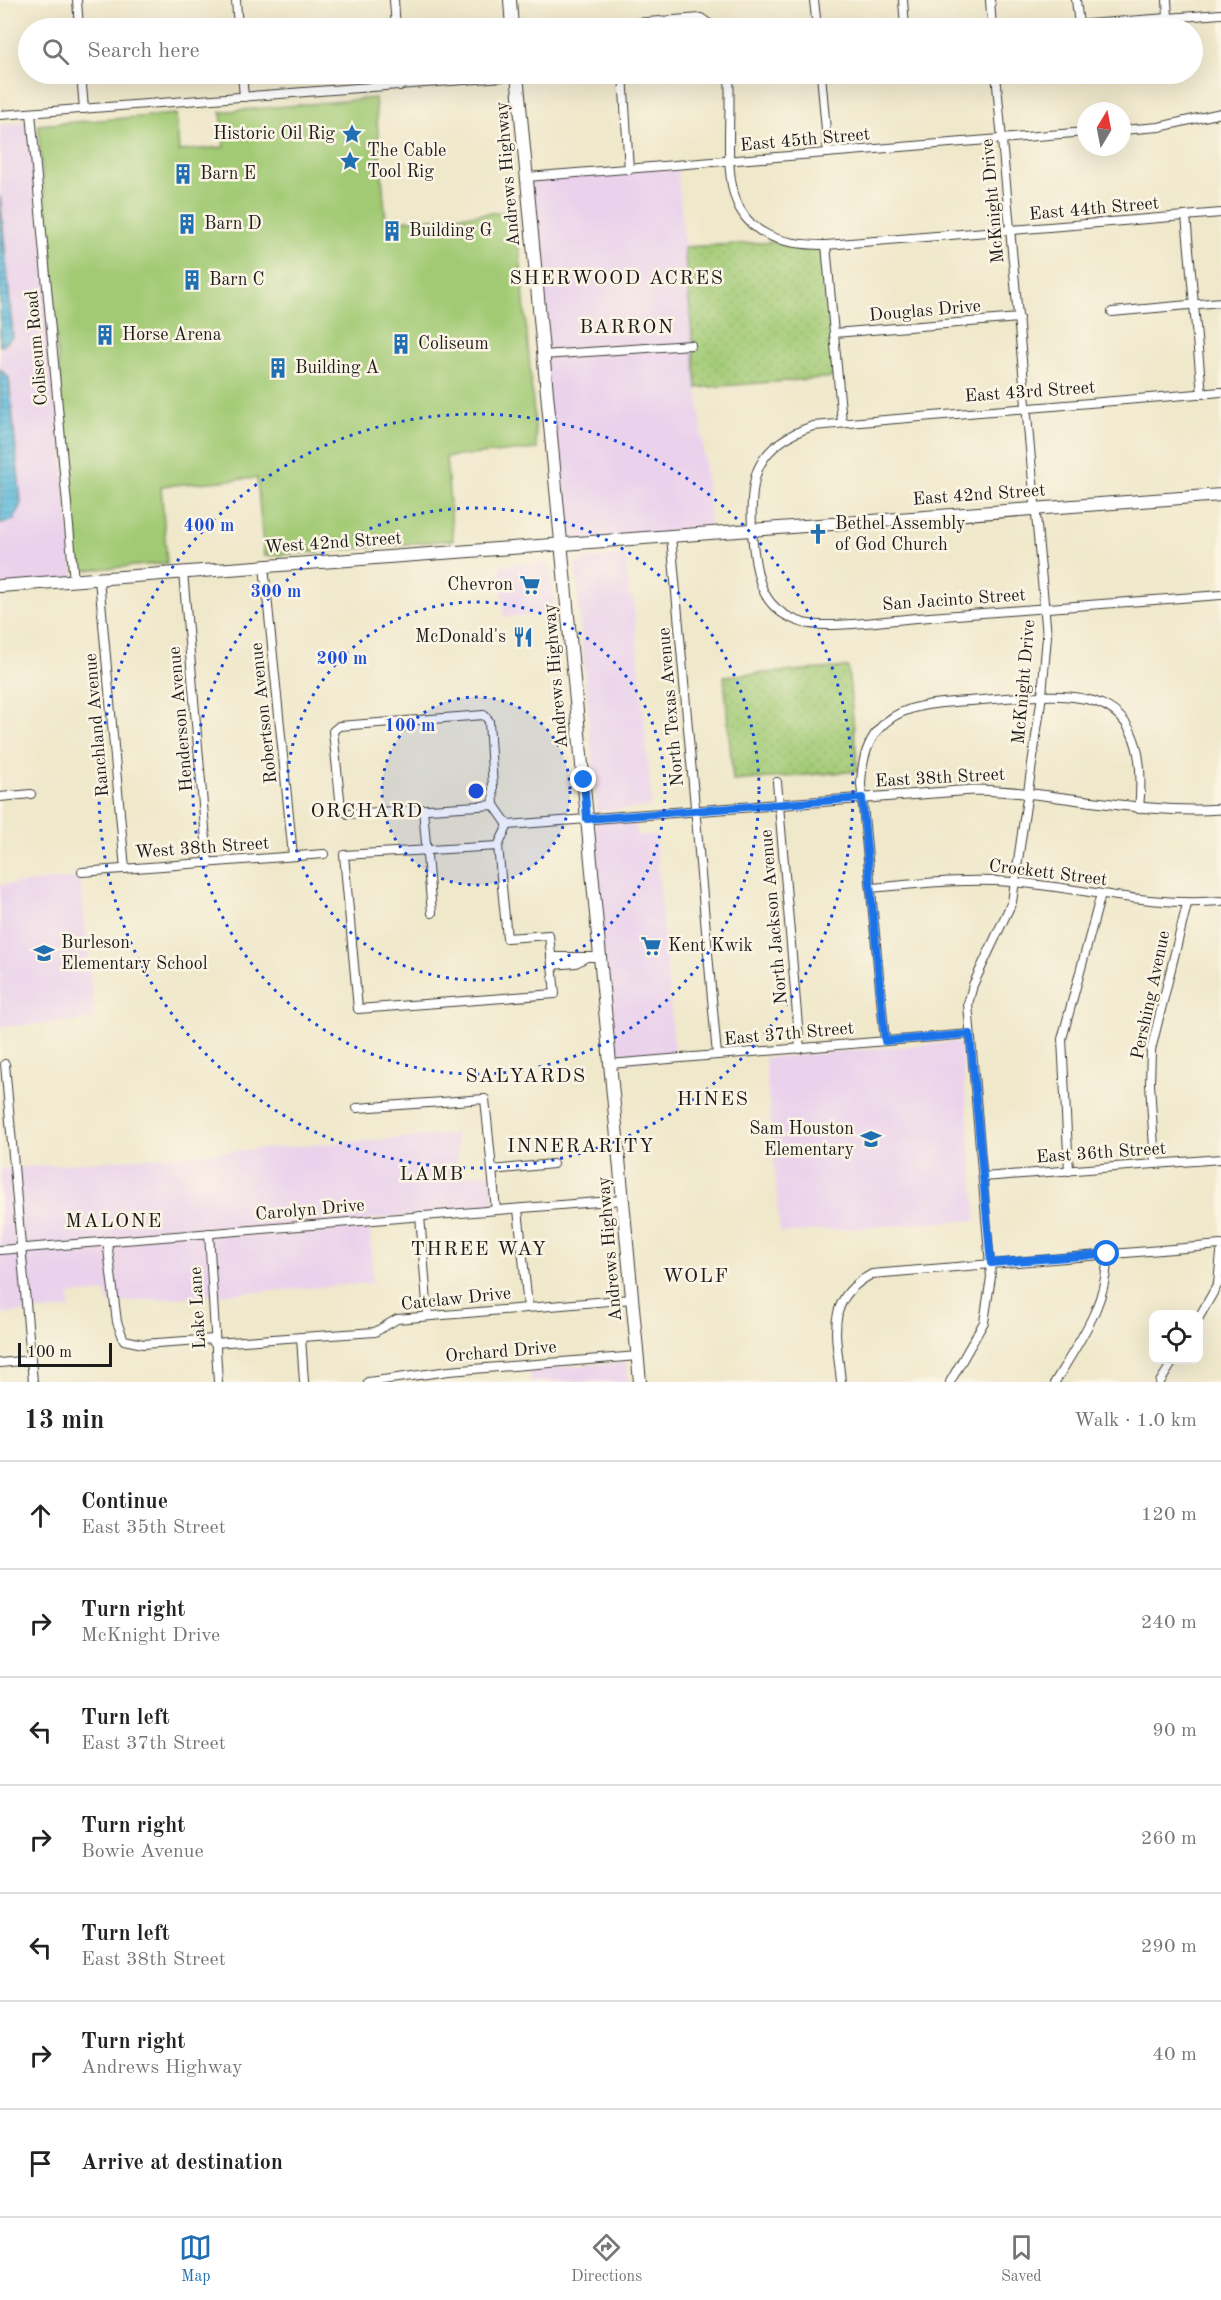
<!DOCTYPE html>
<meta charset="utf-8">
<style>
body{margin:0;font-family:"Old Standard TT",serif;background:#f6f6f6;color:#222}
.controls{position:absolute;right:18px;bottom:18px;display:grid;overflow:hidden;border-radius:12px;box-shadow:0 6px 24px #0002}
.controls button{width:54px;height:54px;display:grid;place-items:center;padding:0;border:0;border-bottom:2px solid #e0e0e0;background:#fff;color:#222;font:30px sans-serif}
.compass{position:absolute;left:1077px;top:102px;width:54px;height:54px;border-radius:50%;background:#fff;box-shadow:0 6px 24px #0002;rotate:10deg}
.scale{position:absolute;left:18px;bottom:15px;width:94px;box-sizing:border-box;padding-left:6px;border:3px solid #1c1c1c;border-top:0;font-size:16px;line-height:21px;white-space:nowrap;color:#1c1c1c;-webkit-text-stroke:4px #fcf5e5;paint-order:stroke}
.stop{position:absolute;width:18px;height:18px;margin:-14px;border:4px solid #1a73e8;border-radius:50%;background:#fff}
.stop.end{background:#1a73e8;border-color:#fff;box-shadow:0 2px 6px #0008}
.list{margin:0;padding:0;list-style:none}
h2{display:flex;justify-content:space-between;align-items:center;height:78px;margin:0;padding:0 24px;font-size:26px}
h2 small{font-size:20px;font-weight:400;color:#767676}
.list li{display:grid;grid-template-columns:39px 1fr auto;gap:18px;align-items:center;box-sizing:border-box;height:108px;padding:0 24px;border-top:2px solid #e0e0e0}
.list b{display:block;font-size:22px;white-space:nowrap}
.list p{margin:0;font-size:20px;white-space:nowrap;color:#767676}
.list em{font-size:20px;font-style:normal;color:#767676}
.icon{flex:none;width:33px;height:33px;fill:none;stroke:currentColor;stroke-width:2;stroke-linecap:round;stroke-linejoin:round}
.map{position:relative;flex:none;width:1221px;height:1382px;overflow:hidden}
.search{position:absolute;background:#fff;box-shadow:0 6px 24px #0002;left:18px;right:18px;top:18px;height:66px;display:flex;align-items:center;gap:15px;box-sizing:border-box;padding:0 21px;border-radius:33px;color:#767676;font-size:22px}
.sheet{height:834px;background:#fff}
nav{display:flex;justify-content:space-around;align-items:center;box-sizing:border-box;height:84px;border-top:2px solid #e0e0e0;background:#fff;font-size:16px;color:#767676}
nav a{display:grid;justify-items:center;gap:3px}
nav .on{color:#1f6fb2}
.map>svg:first-child{display:block}
</style>
<div class="map">
<svg width="1221" height="1382" viewBox="0 0 1221 1382">
<defs>
<pattern id="grass-dots" width="8" height="8" patternUnits="userSpaceOnUse" patternTransform="scale(1.5)"><rect width="8" height="8" fill="#a2ca75"/><path d="M2 2h.1M6 6h.1" fill="none" stroke="#8bad65" stroke-width="1.8" stroke-linecap="round"/></pattern>
<pattern id="water-rules" width="6" height="5" patternUnits="userSpaceOnUse" patternTransform="scale(1.5)"><rect width="6" height="5" fill="#5dbadb"/><path d="M0 2.5h6" fill="none" stroke="#509fbb"/></pattern>
</defs>
<rect width="100%" height="100%" fill="#fcf5e5"/>
<filter id="ink" filterUnits="userSpaceOnUse"><feTurbulence type="fractalNoise" baseFrequency=".0167" numOctaves="2"/><feDisplacementMap in="SourceGraphic" scale="12" xChannelSelector="R" yChannelSelector="G"/><feConvolveMatrix kernelMatrix="1 2 1 2 8 2 1 2 1" color-interpolation-filters="sRGB"/></filter>
<filter id="wash" filterUnits="userSpaceOnUse"><feTurbulence type="fractalNoise" baseFrequency=".008" numOctaves="4" result="noise"/><feDisplacementMap in="SourceGraphic" scale="24" xChannelSelector="R" yChannelSelector="G"/><feGaussianBlur stdDeviation="1.35" result="paint"/><feColorMatrix in="noise" values="0 0 0 0 0 0 0 0 0 0 0 0 0 0 0 0 0 1.4 0 .05"/><feComposite in="paint" operator="in"/></filter>
<g filter="url(#wash)">
<rect width="100%" height="100%" fill="#efe8cb"/>
<g fill="#ead1ec">
<polygon points="32,122 74,581 0,587 0,125"/>
<polygon points="677,165 711,533 561,544 527,177"/>
<polygon points="626,556 629,597 633,597 652,807 597,811 575,565 580,559"/>
<polygon points="547,562 550,565 555,614 504,617 500,565"/>
<polygon points="635,815 637,836 655,835 675,1058 610,1064 587,819"/>
<polygon points="80,878 95,1020 0,1027 0,885"/>
<polygon points="956,1042 961,1046 977,1220 780,1233 765,1058"/>
<polygon points="456,1134 459,1176 491,1174 494,1209 369,1219 373,1283 108,1303 106,1292 69,1295 70,1309 0,1314 0,1169"/>
<polygon points="626,1362 628,1382 530,1382 530,1370"/>
</g>
<g fill="url(#grass-dots)" stroke="#5f7348" stroke-width="1.5">
<polygon points="775,242 796,246 826,245 838,377 697,388 684,247"/>
<polygon points="848,667 858,771 733,781 724,676"/>
</g>
<polygon fill="#a2ca75" stroke="#5f7348" stroke-width="1.5" points="375,98 386,222 516,211 537,449 446,457 453,540 264,556 257,478 161,486 167,563 76,571 38,125 176,114 179,151 224,147 221,112"/>
<g fill="url(#water-rules)" stroke="#3c6b7c" stroke-width="1.5">
<polygon points="0,196 13,336 4,345 0,346"/>
<polygon points="0,369 9,378 21,503 14,520 0,524"/>
</g>
</g>
<g filter="url(#ink)">
<g fill="none" stroke-linecap="round" stroke-linejoin="round">
<g stroke="#3c3b36" stroke-width="10">
<g id="minor">
<polyline points="77,0 79,28"/>
<polyline points="236,0 238,28"/>
<polyline points="394,0 396,28"/>
<polyline points="814,0 817,28"/>
<polyline points="903,0 905,28"/>
<polyline points="990,0 992,28"/>
<polyline points="1076,0 1079,25"/>
<polyline points="1167,0 1168,18"/>
<polyline points="567,28 701,18 715,28"/>
<polyline points="1034,28 1221,14"/>
<polyline points="81,74 84,109"/>
<polyline points="242,74 244,97"/>
<polyline points="399,74 400,86"/>
<polyline points="623,74 629,170"/>
<path d="M729,74C734,158 703,246 826,245L1221,213"/>
<polyline points="821,74 828,153"/>
<polyline points="31,113 74,581"/>
<polyline points="0,115 517,76"/>
<polyline points="1122,130 1159,127 1221,113"/>
<polyline points="527,177 1086,132"/>
<polyline points="1186,216 1202,394"/>
<polyline points="826,245 842,422"/>
<polyline points="1112,312 1221,302"/>
<polyline points="834,333 1019,318"/>
<polyline points="543,355 691,345"/>
<path d="M1221,392L813,426C792,433 771,444 760,465C746,490 751,569 765,594C773,609 787,618 804,623C827,629 890,620 917,618C1019,610 1120,603 1221,595"/>
<polyline points="671,536 717,1055"/>
<polyline points="264,566 293,856"/>
<polyline points="183,572 208,863"/>
<polyline points="99,579 125,869"/>
<polyline points="777,782 800,1049"/>
<polyline points="0,797 31,794"/>
<polyline points="494,805 348,814 341,808 333,731 339,726 484,715 489,721 494,805 508,825"/>
<polyline points="423,809 432,913"/>
<polyline points="508,825 587,819"/>
<polyline points="498,846 344,855 358,1009 555,994 549,935 507,938 498,846 508,825"/>
<polyline points="82,872 324,854"/>
<path d="M871,888C918,884 965,878 1012,882C1083,888 1150,907 1221,901"/>
<polyline points="551,957 600,957"/>
<polyline points="552,965 576,963 585,958"/>
<path d="M885,1041L861,784C862,760 867,738 886,722C911,701 951,703 982,700C1077,692 1152,682 1139,809"/>
<polyline points="5,1064 33,1382"/>
<polyline points="610,1064 970,1034"/>
<polyline points="357,1108 485,1099 496,1210"/>
<polyline points="1155,1164 1150,1084 1151,1050 1187,904"/>
<polyline points="492,1170 553,1164"/>
<polyline points="1069,1171 1062,1039 1101,894"/>
<polyline points="983,1177 1221,1159"/>
<polyline points="518,1209 528,1307"/>
<polyline points="420,1216 428,1315"/>
<polyline points="209,1233 218,1382"/>
<polyline points="107,1241 117,1322 124,1340 143,1344 214,1339"/>
<polyline points="0,1250 623,1200"/>
<polyline points="1198,1319 1218,1284 1221,1253"/>
<polyline points="301,1337 304,1382"/>
<polyline points="214,1343 375,1332 397,1319 632,1299"/>
<polyline points="0,1363 31,1360"/>
<polyline points="368,1382 449,1371 638,1356"/>
<path d="M841,1382C837,1336 823,1300 872,1274L1221,1245"/>
<polyline points="950,1382 984,1322 991,1277 968,1004 973,985 1012,902 1042,695 1047,636 996,74"/>
<path d="M1055,1382C1079,1341 1108,1304 1107,1254"/>
<polyline points="1160,1382 1174,1360"/>
</g>
</g>
<g stroke="#3c3b36" stroke-width="11">
<path id="tertiary" d="M587,819L973,790C1056,791 1137,815 1221,809"/>
</g>
<g stroke="#3c3b36" stroke-width="14">
<g id="primary">
<polyline points="510,0 512,28"/>
<polyline points="517,74 640,1382"/>
</g>
</g>
<g stroke="#3c3b36" stroke-width="14">
<polyline id="trunk" points="0,586 1221,495"/>
</g>
<use href="#minor" stroke="#fff" stroke-width="8"/>
<use href="#tertiary" stroke="#fff" stroke-width="9"/>
<use href="#primary" stroke="#fff" stroke-width="12"/>
<use href="#trunk" stroke="#fff" stroke-width="12"/>
</g>
</g>
<g fill="none" stroke-linecap="round" stroke-linejoin="round" filter="url(#ink)">
<polyline stroke="#1a73e8" stroke-width="8" points="584,780 587,819 862,798 885,1041 970,1034 991,1263 1107,1254"/>
</g>
<circle cx="476" cy="791" r="94" fill="#1d4ed8" fill-opacity=".12"/>
<g fill="none" stroke="#1d4ed8" stroke-width="3" stroke-dasharray="3 6">
<circle cx="476" cy="791" r="94"/>
<circle cx="476" cy="791" r="189"/>
<circle cx="476" cy="791" r="283"/>
<circle cx="476" cy="791" r="377"/>
</g>
<defs>
<g id="sight-bare" transform="scale(1.62)"><path d="M0-6L1.8-2.2L6-1.7L2.9 1.2L3.7 5.4L0 3.3L-3.7 5.4L-2.9 1.2L-6-1.7L-1.8-2.2Z" fill="#1f6fb2" stroke="#fcf5e5" stroke-width="2.5" paint-order="stroke"/></g>
<g id="building-bare" transform="scale(1.62)"><path d="M-4-6H4V6H1V3H-1V6H-4ZM-2.5-4.3h1.7v1.8h-1.7ZM.8-4.3h1.7v1.8H.8ZM-2.5-1h1.7V.8h-1.7ZM.8-1h1.7V.8H.8Z" fill="#1f6fb2" stroke="#fcf5e5" stroke-width="2.5" paint-order="stroke"/></g>
<g id="church-bare" transform="scale(1.62)"><path d="M-1.2-6h2.4v3.5h3.3v2.4h-3.3V6h-2.4V-.1h-3.3v-2.4h3.3Z" fill="#1f6fb2" stroke="#fcf5e5" stroke-width="2.5" paint-order="stroke"/></g>
<g id="supermarket-bare" transform="scale(1.62)"><path d="M-6-5.5h2.5l.6 2H6L4.5 2H-2.5L-4.4-4H-6ZM-1.5 3.2a1.3 1.3 0 1 0 .1 0ZM3 3.2a1.3 1.3 0 1 0 .1 0Z" fill="#1f6fb2" stroke="#fcf5e5" stroke-width="2.5" paint-order="stroke"/></g>
<g id="restaurant-bare" transform="scale(1.62)"><path d="M-5-6h1v4h1v-4h1v4h1v-4h1v5L-1.5 .5V6h-2V.5L-5-1ZM5-6V6H3V1.5H1.5Q1.5-4 5-6Z" fill="#1f6fb2" stroke="#fcf5e5" stroke-width="2.5" paint-order="stroke"/></g>
<g id="school-bare" transform="scale(1.62)"><path d="M0-5L7-2L0 1L-7-2ZM-4 1L0 2.5L4 1V4Q0 6-4 4Z" fill="#1f6fb2" stroke="#fcf5e5" stroke-width="2.5" paint-order="stroke"/></g>
</defs>
<g fill-rule="evenodd">
<use href="#sight-bare" x="352" y="134"/>
<use href="#sight-bare" x="350" y="161"/>
<use href="#building-bare" x="183" y="174"/>
<use href="#building-bare" x="187" y="224"/>
<use href="#building-bare" x="392" y="231"/>
<use href="#building-bare" x="192" y="280"/>
<use href="#building-bare" x="105" y="335"/>
<use href="#building-bare" x="401" y="344"/>
<use href="#building-bare" x="278" y="368"/>
<use href="#church-bare" x="818" y="534"/>
<use href="#supermarket-bare" x="530" y="585"/>
<use href="#restaurant-bare" x="523" y="637"/>
<use href="#supermarket-bare" x="651" y="946"/>
<use href="#school-bare" x="44" y="953"/>
<use href="#school-bare" x="871" y="1139"/>
</g>
<g text-anchor="middle" dominant-baseline="central" stroke-width="5" stroke-linejoin="round" paint-order="stroke">
<g font-size="18" fill="#1c1c1c" stroke="#fcf5e5" text-anchor="start">
<text x="335" y="134" text-anchor="end">Historic Oil Rig</text>
<text x="367" y="151">The Cable<tspan x="367" dy="21">Tool Rig</tspan></text>
<text x="200" y="174">Barn E</text>
<text x="204" y="224">Barn D</text>
<text x="409" y="231">Building G</text>
<text x="209" y="280">Barn C</text>
<text x="122" y="335">Horse Arena</text>
<text x="418" y="344">Coliseum</text>
<text x="295" y="368">Building A</text>
<text x="835" y="524">Bethel Assembly<tspan x="835" dy="21">of God Church</tspan></text>
<text x="513" y="585" text-anchor="end">Chevron</text>
<text x="506" y="637" text-anchor="end">McDonald's</text>
<text x="61" y="943">Burleson<tspan x="61" dy="21">Elementary School</tspan></text>
<text x="668" y="946">Kent Kwik</text>
<text x="854" y="1129" text-anchor="end">Sam Houston<tspan x="854" dy="21">Elementary</tspan></text>
</g>
<g font-size="18" fill="#1c1c1c" stroke="#fcf5e5">
<text transform="translate(805 140) rotate(-5)">East 45th Street</text>
<text transform="translate(508 174) rotate(-95)">Andrews Highway</text>
<text transform="translate(993 201) rotate(-95)">McKnight Drive</text>
<text transform="translate(1094 209) rotate(-5)">East 44th Street</text>
<text transform="translate(925 311) rotate(-5)">Douglas Drive</text>
<text transform="translate(37 348) rotate(-95)">Coliseum Road</text>
<text transform="translate(1030 392) rotate(-4)">East 43rd Street</text>
<text transform="translate(979 495) rotate(-4)">East 42nd Street</text>
<text transform="translate(333 543) rotate(-4)">West 42nd Street</text>
<text transform="translate(954 600) rotate(-4)">San Jacinto Street</text>
<text transform="translate(556 676) rotate(-95)">Andrews Highway</text>
<text transform="translate(1024 682) rotate(-85)">McKnight Drive</text>
<text transform="translate(671 707) rotate(-95)">North Texas Avenue</text>
<text transform="translate(264 713) rotate(-96)">Robertson Avenue</text>
<text transform="translate(181 719) rotate(-95)">Henderson Avenue</text>
<text transform="translate(97 725) rotate(-95)">Ranchland Avenue</text>
<text transform="translate(940 778) rotate(-3)">East 38th Street</text>
<text transform="translate(202 848) rotate(-4)">West 38th Street</text>
<text transform="translate(1048 873) rotate(7)">Crockett Street</text>
<text transform="translate(774 917) rotate(-95)">North Jackson Avenue</text>
<text transform="translate(1151 995) rotate(-78)">Pershing Avenue</text>
<text transform="translate(789 1034) rotate(-5)">East 37th Street</text>
<text transform="translate(1101 1153) rotate(-4)">East 36th Street</text>
<text transform="translate(310 1210) rotate(-5)">Carolyn Drive</text>
<text transform="translate(610 1249) rotate(-95)">Andrews Highway</text>
<text transform="translate(456 1299) rotate(-6)">Catclaw Drive</text>
<text transform="translate(198 1308) rotate(-93)">Lake Lane</text>
<text transform="translate(501 1352) rotate(-5)">Orchard Drive</text>
</g>
<g font-size="20" letter-spacing="1.5" fill="#1c1c1c" stroke="#fcf5e5">
<text x="617" y="279">SHERWOOD ACRES</text>
<text x="627" y="328">BARRON</text>
<text x="367" y="812">ORCHARD</text>
<text x="526" y="1077">SALYARDS</text>
<text x="713" y="1100">HINES</text>
<text x="581" y="1147">INNERARITY</text>
<text x="432" y="1175">LAMB</text>
<text x="114" y="1222">MALONE</text>
<text x="479" y="1250">THREE WAY</text>
<text x="696" y="1277">WOLF</text>
</g>
</g>
<circle cx="476" cy="791" r="9" fill="#1d4ed8" stroke="#fcf5e5" stroke-width="3"/>
<g font-size="18" text-anchor="middle" font-weight="bold" fill="#1d4ed8" stroke="#fcf5e5" stroke-width="5" stroke-linejoin="round" paint-order="stroke">
<text x="209" y="531">400 m</text>
<text x="276" y="597">300 m</text>
<text x="342" y="664">200 m</text>
<text x="410" y="731">100 m</text>
</g>
</svg>
<div class="controls">
<button><svg class="icon" aria-label="locate" viewBox="0 0 24 24"><circle cx="12" cy="12" r="6"/><path d="M12 2v4M12 18v4M2 12h4M18 12h4"/></svg></button>
</div>
<svg class="compass" viewBox="-18 -18 36 36"><path d="M0-13l5 13h-10z" fill="#e53935"/><path d="M0 13l5-13h-10z" fill="#767676"/></svg>
<div class="scale">100 m</div>
<div class="stop" style="left:1107px;top:1254px"></div>
<div class="stop end" style="left:584px;top:780px"></div>
<div class="search"><svg class="icon" aria-label="search" viewBox="0 0 24 24"><circle cx="10" cy="10" r="6"/><path d="M15 15l6 6"/></svg>Search here</div>
</div>
<section class="sheet">
<h2>13 min<small>Walk · 1.0 km</small></h2>
<ul class="list">
<li><svg class="icon" aria-label="ahead" viewBox="0 0 24 24"><path d="M12 20V5M6 11l6-6 6 6"/></svg><div><b>Continue</b><p>East 35th Street</p></div><em>120 m</em></li>
<li><svg class="icon" aria-label="right" viewBox="0 0 24 24"><path d="M7 20v-9h11M14 6l5 5-5 5"/></svg><div><b>Turn right</b><p>McKnight Drive</p></div><em>240 m</em></li>
<li><svg class="icon" aria-label="left" viewBox="0 0 24 24"><path d="M17 20v-9H6M10 6l-5 5 5 5"/></svg><div><b>Turn left</b><p>East 37th Street</p></div><em>90 m</em></li>
<li><svg class="icon" aria-label="right" viewBox="0 0 24 24"><path d="M7 20v-9h11M14 6l5 5-5 5"/></svg><div><b>Turn right</b><p>Bowie Avenue</p></div><em>260 m</em></li>
<li><svg class="icon" aria-label="left" viewBox="0 0 24 24"><path d="M17 20v-9H6M10 6l-5 5 5 5"/></svg><div><b>Turn left</b><p>East 38th Street</p></div><em>290 m</em></li>
<li><svg class="icon" aria-label="right" viewBox="0 0 24 24"><path d="M7 20v-9h11M14 6l5 5-5 5"/></svg><div><b>Turn right</b><p>Andrews Highway</p></div><em>40 m</em></li>
<li><svg class="icon" aria-label="arrive" viewBox="0 0 24 24"><path d="M6 21V4h12l-3 4 3 4H6"/></svg><div><b>Arrive at destination</b></div></li>
</ul>
</section>
<nav>
<a class="on"><svg class="icon" aria-label="map" viewBox="0 0 24 24"><path d="M3 6l6-2 6 2 6-2v14l-6 2-6-2-6 2zM9 4v14M15 6v14"/></svg>Map</a>
<a><svg class="icon" aria-label="directions" viewBox="0 0 24 24"><path d="M12 3l9 9-9 9-9-9zM9 14v-3h6M13 9l2 2-2 2"/></svg>Directions</a>
<a><svg class="icon" aria-label="saved" viewBox="0 0 24 24"><path d="M7 4h10v16l-5-4-5 4z"/></svg>Saved</a>
</nav>
